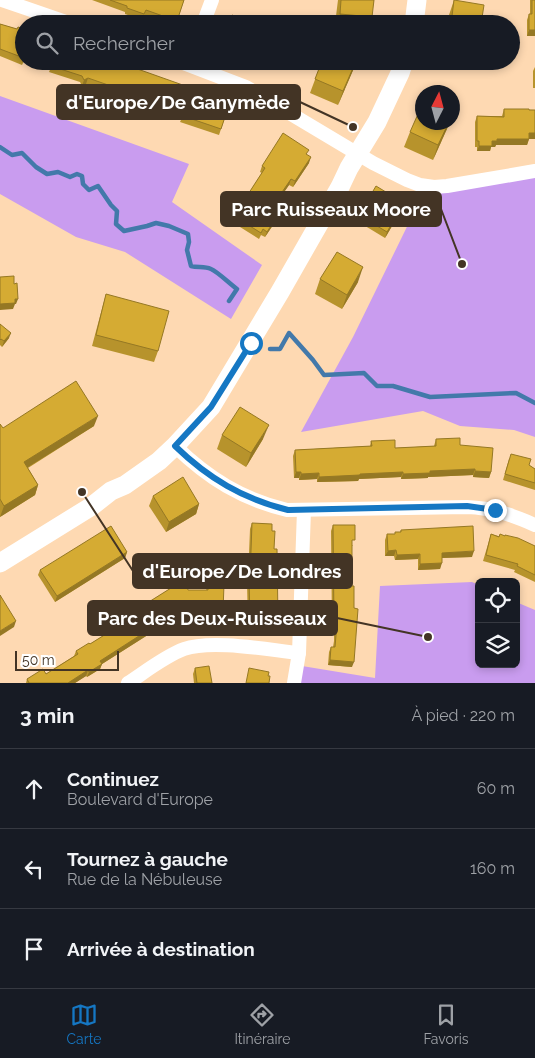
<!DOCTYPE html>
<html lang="fr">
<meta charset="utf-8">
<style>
body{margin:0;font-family:Raleway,sans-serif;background:#20242c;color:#f1f3f6}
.controls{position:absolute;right:15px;bottom:15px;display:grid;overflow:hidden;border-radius:8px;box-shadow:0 2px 8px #0003}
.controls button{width:45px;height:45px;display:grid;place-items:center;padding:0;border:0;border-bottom:1px solid #363941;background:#171b24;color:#f1f3f6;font:25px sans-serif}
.compass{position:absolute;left:415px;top:85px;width:45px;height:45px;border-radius:50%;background:#171b24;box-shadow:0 2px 8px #0003;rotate:6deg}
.scale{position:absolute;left:15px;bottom:12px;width:104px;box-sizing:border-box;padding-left:5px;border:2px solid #433425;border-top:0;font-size:14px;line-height:18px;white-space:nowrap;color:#433425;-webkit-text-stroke:4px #fff;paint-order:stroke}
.stop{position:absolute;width:15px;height:15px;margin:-11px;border:4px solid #1577c3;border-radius:50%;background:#fff}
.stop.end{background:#1577c3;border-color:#fff;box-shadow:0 1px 5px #0008}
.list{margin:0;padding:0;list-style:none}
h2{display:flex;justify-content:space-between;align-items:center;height:65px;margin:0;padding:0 20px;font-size:21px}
h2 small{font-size:16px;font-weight:400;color:#9ea1a6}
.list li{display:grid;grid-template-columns:32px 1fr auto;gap:15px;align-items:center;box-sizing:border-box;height:80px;padding:0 20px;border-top:1px solid #363941}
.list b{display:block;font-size:19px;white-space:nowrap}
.list p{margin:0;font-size:16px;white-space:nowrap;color:#9ea1a6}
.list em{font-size:16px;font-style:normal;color:#9ea1a6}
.icon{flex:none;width:28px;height:28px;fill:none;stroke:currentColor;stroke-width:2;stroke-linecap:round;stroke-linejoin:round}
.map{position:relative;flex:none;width:535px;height:683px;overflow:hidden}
.search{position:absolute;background:#171b24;box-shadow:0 2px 8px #0003;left:15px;right:15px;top:15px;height:55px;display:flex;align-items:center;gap:12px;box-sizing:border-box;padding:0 18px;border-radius:28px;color:#9ea1a6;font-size:19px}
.sheet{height:305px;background:#171b24}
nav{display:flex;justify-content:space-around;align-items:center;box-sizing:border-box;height:70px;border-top:1px solid #363941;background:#171b24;font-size:14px;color:#9ea1a6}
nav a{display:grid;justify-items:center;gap:2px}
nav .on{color:#1577c3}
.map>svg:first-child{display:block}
</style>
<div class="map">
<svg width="535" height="683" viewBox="0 0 535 683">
<rect width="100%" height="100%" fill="#fed9b2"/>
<g fill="#c99cef">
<polygon points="0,96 189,164 172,202 262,265 231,319 125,252 76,237 0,194"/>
<polygon points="535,175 535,437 514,430 460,426 423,411 301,432 353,337 424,192"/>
<polygon points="472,582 479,585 479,664 516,664 516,602 535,610 535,683 300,683 302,666 375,678 380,586"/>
</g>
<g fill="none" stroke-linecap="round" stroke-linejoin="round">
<g stroke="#4379aa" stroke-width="4.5">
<path d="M0,147L12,155L22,153L36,167L47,174L58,172L70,177L77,174L82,176L83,184L89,190L98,186L111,205L117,211L116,224L124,231L147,226L156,223L169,226L188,234L189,242L187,250L191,266C198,268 204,266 211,269C218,272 230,284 237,289L229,301"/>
<polyline points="270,349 280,349 289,333 313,360 324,375 364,373 377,386 393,386 430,397 516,393 535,403"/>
</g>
<g stroke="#fff" stroke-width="14">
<polyline points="2,0 72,24"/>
<polyline points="203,24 212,0"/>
<polyline points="178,61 246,87 373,163 407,180 420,185 434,187 447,186 535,171"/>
<path d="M175,446C209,479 242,499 287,510L467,507C493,508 512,515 535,525"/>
<path d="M128,683C145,672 165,656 184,649C212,639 269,650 299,653"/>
<polyline points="294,683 299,653 304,510"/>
</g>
<g stroke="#fff" stroke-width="19">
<polyline points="414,24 417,0"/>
<polyline points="0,563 92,506 111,491 125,485 159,461 175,446 211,407 280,292 340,187 349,168 377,122 400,73 404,61"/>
</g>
</g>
<g fill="#b7932c">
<polygon points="92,0 184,0 176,24 166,24 144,16 142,20 125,14 125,12"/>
<polygon points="338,0 374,0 370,24 335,24"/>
<polygon points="454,0 481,24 447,24 449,15"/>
<polygon points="530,0 535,0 535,36 527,36 527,20 529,14 530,14"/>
<polygon points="0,24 17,29 24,29 24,61 22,65 0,56"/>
<polygon points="41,61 115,61 196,96 213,102 229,105 219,135 180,122 181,120 158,112 156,118 149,116 148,119 137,116 139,112 106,100 109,92 86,84 82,86 80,82 49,72 52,65"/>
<polygon points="259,61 267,61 266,64"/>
<polygon points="322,61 357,61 338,105 310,93"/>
<polygon points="535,67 535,88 533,88 533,71"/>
<polygon points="504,109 535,110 535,139 529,139 527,145 496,145 495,147 491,147 490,151 477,151 477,147 475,147 475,122 477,116 502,116"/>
<polygon points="422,122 450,122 433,160 404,147 410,132"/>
<polygon points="307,155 309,163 293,187 289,185 279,199 280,205 283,207 281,213 265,237 261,235 259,239 232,222 234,216 262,173 260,172 262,166"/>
<polygon points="404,203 402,209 385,238 357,221 359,215"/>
<polygon points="320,279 358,282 342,309 315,294"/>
<polygon points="106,294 158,351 154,362 92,346 103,305"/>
<polygon points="0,324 9,338 2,347 0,345"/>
<polygon points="0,424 3,428 94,426 28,468 38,485 35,495 0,517"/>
<polygon points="222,435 263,439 246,467 217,449"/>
<polygon points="436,439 460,445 491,472 489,478 473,477 473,475 428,477 428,478 401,479 401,477 359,479 358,481 317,482 317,479 299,480 299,478 294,478 293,456 295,450 370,446 371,441 395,448 434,446"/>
<polygon points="509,459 529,465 535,469 535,490 503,480"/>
<polygon points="153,496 199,504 196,514 166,532 149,506"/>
<polygon points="252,523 272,531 274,549 276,627 248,627 247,582 248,578 250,529"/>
<polygon points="333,525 353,546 352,546 352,667 328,665 329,652 331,647 333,647 334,641 334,629 332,629 331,531"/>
<polygon points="401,530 472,557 442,558 440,569 418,570 418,559 395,560 394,556 385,556 385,540 387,534 395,534 395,532 400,532"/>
<polygon points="491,534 535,546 535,582 514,572 515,570 483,561"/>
<polygon points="127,552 125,558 55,602 38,575 40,570"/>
<polygon points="208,584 223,611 221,616 196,616 168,624 155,632 154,631 102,664 100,669 87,677 86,676 75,683 26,683 27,679 46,674 74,656 76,651 90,644 119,626 121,622 143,608 144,605 170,589 171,587 188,590 206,590"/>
<polygon points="195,668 212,683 194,683 193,674"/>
</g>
<g fill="#957824">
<polygon points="340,14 372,17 370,24 336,24"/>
<polygon points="529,30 535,30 535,36 527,36"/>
<polygon points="356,61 357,61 338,105 343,91"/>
<polygon points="88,78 86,84 82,86 84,80"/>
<polygon points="449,122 450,122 433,160 438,145"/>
<polygon points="529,133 535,133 535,139 527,139"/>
<polygon points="497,139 529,139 527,145 496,145 495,147 491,147 490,151 477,151 479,146"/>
<polygon points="311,157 309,163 293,187 295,181"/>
<polygon points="291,179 289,185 276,204 278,198"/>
<polygon points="404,203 402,209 385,238 387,232"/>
<polygon points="283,207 281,213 265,237 267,232"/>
<polygon points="363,267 358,282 342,309 347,295"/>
<polygon points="15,299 18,299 16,304 15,304 13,309 0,310 0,304"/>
<polygon points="11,333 9,338 2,347 4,341"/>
<polygon points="98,416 94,426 20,472 24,462"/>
<polygon points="269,425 263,439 246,467 251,453"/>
<polygon points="475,469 473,475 428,477 428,478 401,479 403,474 430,471"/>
<polygon points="475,471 491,472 489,478 473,477"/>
<polygon points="296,472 301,472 299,478 294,478"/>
<polygon points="403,472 401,477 359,479 358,481 317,482 319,477 360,474"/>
<polygon points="319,473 317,479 299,480 301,474"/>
<polygon points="38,485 35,495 0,517 4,506"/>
<polygon points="199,504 196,514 166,532 169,522"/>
<polygon points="396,550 394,556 385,556 388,551"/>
<polygon points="474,551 472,557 440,558 442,553"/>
<polygon points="127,552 125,558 55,602 57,596"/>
<polygon points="420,554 418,559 395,560 397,555"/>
<polygon points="442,563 440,569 418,570 420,564"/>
<polygon points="198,610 223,611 221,616 196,616 168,624 155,632 157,627 170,619"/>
<polygon points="16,621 14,627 0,636 0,631"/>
<polygon points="250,621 278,621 276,627 248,627"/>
<polygon points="334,624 336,624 334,629 332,629"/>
<polygon points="156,625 154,631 102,664 100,669 87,677 89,672 100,661"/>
<polygon points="330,660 354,662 352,667 328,665"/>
<polygon points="88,670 86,676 75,683 68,683"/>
</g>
<g fill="#d5ab33" stroke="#957824">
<polygon points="110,0 184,0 177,21 146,10 144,14 127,8 127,6"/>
<polygon points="341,0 374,0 372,17 340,14"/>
<polygon points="454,0 484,5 481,24 451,24"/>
<polygon points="532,0 535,0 535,30 529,30 529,14 532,14"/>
<polygon points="232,15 254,24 229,24"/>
<polygon points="0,24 17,29 18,27 24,29 24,58 0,49"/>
<polygon points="53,61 115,61 194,89 196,96 213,102 219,103 219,101 229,105 221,129 183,116 183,114 160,106 158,112 151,110 150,113 139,110 141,106 108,94 111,86 88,78 84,80 82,76 51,66"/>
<polygon points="322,61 356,61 343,91 315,79"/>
<polygon points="430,88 441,92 428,92"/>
<polygon points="452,98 457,100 457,105 452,115"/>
<polygon points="422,105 422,122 449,122 438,145 410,132"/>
<polygon points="504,109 529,109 529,110 535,110 535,133 529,133 529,139 497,139 497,141 492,141 492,146 479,146 479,141 477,141 477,116 504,117"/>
<polygon points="283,133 309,150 306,154 311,157 295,181 291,179 278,198 282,200 279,205 283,207 267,232 263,229 261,233 234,216 265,168 262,166"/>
<polygon points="376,186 404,203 387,232 359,215"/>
<polygon points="337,252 363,267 347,295 320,279"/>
<polygon points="14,276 14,284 17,283 18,299 15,299 15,303 0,304 0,277"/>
<polygon points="106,294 169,311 158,351 96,335"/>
<polygon points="0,324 11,333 4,341 1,339 0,340"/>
<polygon points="76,381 98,416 24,462 38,485 4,506 0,499 0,424 3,428"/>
<polygon points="240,407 269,425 251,453 222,435"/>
<polygon points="460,438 460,445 493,448 491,472 475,471 475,469 430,471 430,473 403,474 403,472 360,474 360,475 319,477 319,473 301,474 301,472 296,472 295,450 372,446 371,441 395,440 395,448 436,446 436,439"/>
<polygon points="511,454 531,459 529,465 535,469 535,483 505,474"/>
<polygon points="183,477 199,504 169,522 153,496"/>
<polygon points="252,523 272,524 272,531 275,531 274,549 277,549 278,621 250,621 249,577 250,577"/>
<polygon points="333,525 355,525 355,540 352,540 352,586 354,586 354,608 358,609 354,662 330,660 331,647 335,647 336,635 336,624 334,624"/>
<polygon points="111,526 127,552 57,596 40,570"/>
<polygon points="473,526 474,551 442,553 442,563 420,564 420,554 397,555 396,550 388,551 387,534 395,534 395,532 401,532 401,530"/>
<polygon points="491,534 499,537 500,534 505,536 505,535 518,538 535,546 535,575 517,566 518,564 486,555"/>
<polygon points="186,583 188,590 208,590 208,584 224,584 223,611 198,610 170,619 157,627 156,625 100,661 102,664 89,672 88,670 68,683 29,683 27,679 43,669 46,674 78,654 76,651 89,643 90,644 122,624 121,622 145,606 144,605 171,588 171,587"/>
<polygon points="0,595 16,621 0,631"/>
<polygon points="209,666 212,683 197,683 195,668"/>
<polygon points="249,668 269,672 268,676 270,676 269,683 246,683"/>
</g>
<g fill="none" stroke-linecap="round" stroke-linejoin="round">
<path stroke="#1577c3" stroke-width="6" d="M251,343L211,407L175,446C208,478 243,499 288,510L467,506L495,510"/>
</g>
<path fill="none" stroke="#433425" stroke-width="2" d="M353 127L300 102M462 264L441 209M82 492L133 571M428 637L337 618"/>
<g fill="#433425" stroke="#fff" stroke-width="2">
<circle cx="353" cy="127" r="5"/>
<circle cx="462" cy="264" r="5"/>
<circle cx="82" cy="492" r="5"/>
<circle cx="428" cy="637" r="5"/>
</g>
<g fill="#433425" stroke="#433425" stroke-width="2">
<rect x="57" y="85" width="243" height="34" rx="5"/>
<rect x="221" y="192" width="220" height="34" rx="5"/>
<rect x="133" y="554" width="219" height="34" rx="5"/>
<rect x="88" y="601" width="249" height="34" rx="5"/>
</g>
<g font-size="19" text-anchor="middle" font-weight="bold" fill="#fff">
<text x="178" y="109">d'Europe/De Ganymède</text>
<text x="331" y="216">Parc Ruisseaux Moore</text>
<text x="242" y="578">d'Europe/De Londres</text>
<text x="212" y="625">Parc des Deux-Ruisseaux</text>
</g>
</svg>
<div class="controls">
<button><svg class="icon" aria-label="locate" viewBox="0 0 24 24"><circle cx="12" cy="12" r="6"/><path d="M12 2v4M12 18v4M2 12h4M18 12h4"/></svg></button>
<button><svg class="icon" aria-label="layers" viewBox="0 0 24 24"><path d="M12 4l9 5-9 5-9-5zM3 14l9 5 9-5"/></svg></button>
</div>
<svg class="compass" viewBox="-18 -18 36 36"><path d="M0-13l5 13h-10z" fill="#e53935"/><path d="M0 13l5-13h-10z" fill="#9ea1a6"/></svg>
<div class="scale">50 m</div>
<div class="stop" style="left:251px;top:343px"></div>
<div class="stop end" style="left:495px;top:510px"></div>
<div class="search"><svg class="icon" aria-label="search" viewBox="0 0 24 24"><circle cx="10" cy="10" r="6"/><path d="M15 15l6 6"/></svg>Rechercher</div>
</div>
<section class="sheet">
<h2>3 min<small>À pied · 220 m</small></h2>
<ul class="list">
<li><svg class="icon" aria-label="ahead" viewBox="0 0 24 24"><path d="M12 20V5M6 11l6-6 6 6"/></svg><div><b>Continuez</b><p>Boulevard d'Europe</p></div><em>60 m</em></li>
<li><svg class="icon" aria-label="left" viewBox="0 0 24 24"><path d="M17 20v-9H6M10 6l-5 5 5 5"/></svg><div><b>Tournez à gauche</b><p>Rue de la Nébuleuse</p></div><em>160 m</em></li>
<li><svg class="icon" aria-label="arrive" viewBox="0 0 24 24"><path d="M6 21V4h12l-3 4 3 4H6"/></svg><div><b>Arrivée à destination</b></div></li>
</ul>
</section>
<nav>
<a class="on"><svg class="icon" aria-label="map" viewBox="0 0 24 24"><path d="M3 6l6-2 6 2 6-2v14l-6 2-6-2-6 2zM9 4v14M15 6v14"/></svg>Carte</a>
<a><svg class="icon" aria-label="directions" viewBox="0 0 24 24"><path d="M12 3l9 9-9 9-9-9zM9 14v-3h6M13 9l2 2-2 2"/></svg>Itinéraire</a>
<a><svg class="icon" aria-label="saved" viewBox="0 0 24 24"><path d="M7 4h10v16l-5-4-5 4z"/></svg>Favoris</a>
</nav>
